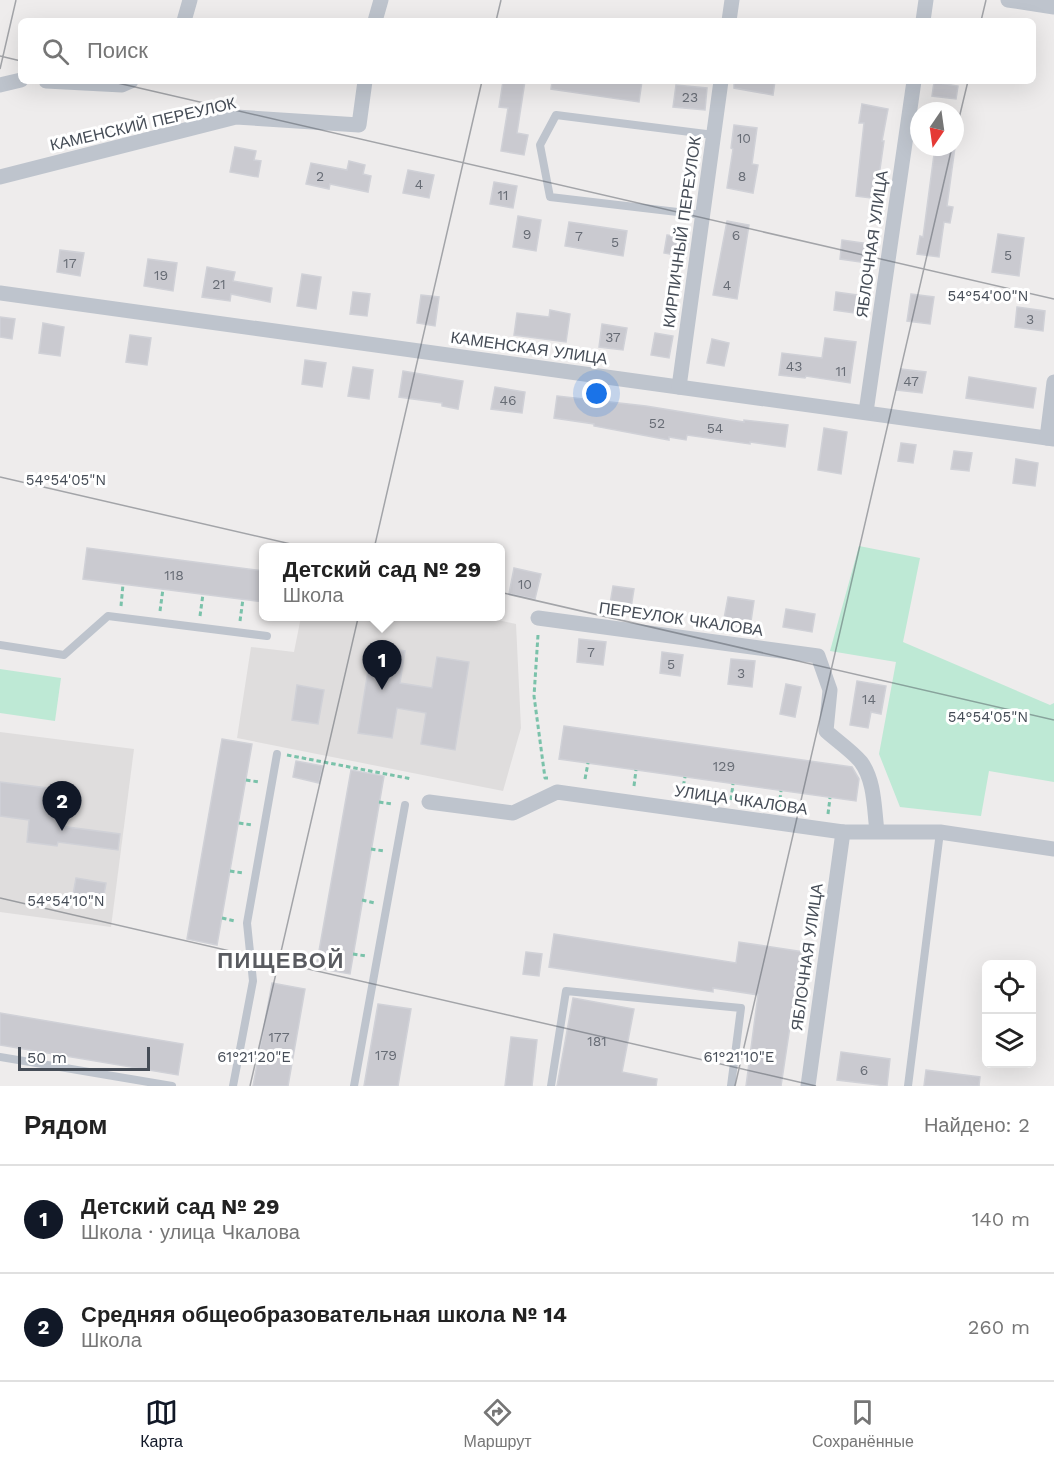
<!DOCTYPE html>
<html lang="ru">
<meta charset="utf-8">
<style>
body{margin:0;font-family:"Work Sans",sans-serif;background:#f6f6f6;color:#222}
.controls{position:absolute;right:18px;bottom:18px;display:grid;overflow:hidden;border-radius:9px;box-shadow:0 6px 24px #0002}
.controls button{width:54px;height:54px;display:grid;place-items:center;padding:0;border:0;border-bottom:2px solid #e0e0e0;background:#fff;color:#222;font:30px sans-serif}
.compass{position:absolute;left:910px;top:102px;width:54px;height:54px;border-radius:50%;background:#fff;box-shadow:0 6px 24px #0002;rotate:193deg}
.scale{position:absolute;left:18px;bottom:15px;width:132px;box-sizing:border-box;padding-left:6px;border:3px solid #464d57;border-top:0;font-size:16px;line-height:21px;white-space:nowrap;color:#464d57;-webkit-text-stroke:4px #fff;paint-order:stroke}
.you{position:absolute;left:597px;top:394px;width:21px;height:21px;margin:-15px;border:4px solid #fff;border-radius:50%;background:#1a73e8;box-shadow:0 0 0 9px #1a73e833}
.badge{display:grid;place-items:center;width:39px;height:39px;border-radius:50%;background:#111827;color:#fff;font-size:20px;font-weight:700}
.pin{position:absolute;translate:-50% -50px;filter:drop-shadow(0 2px 3px #0008)}
.pin::after{content:'';position:absolute;top:32px;width:21px;height:18px;background:inherit;clip-path:polygon(0 0,100% 0,50% 100%)}
.popup{position:absolute;left:259px;top:543px;width:246px;height:78px;box-sizing:border-box;display:grid;place-content:center;border-radius:9px;background:#fff;filter:drop-shadow(0 2px 4px #0005);font-size:20px;white-space:nowrap;color:#767676}
.popup b{font-size:22px;color:#222}
.popup::after{content:'';position:absolute;left:50%;top:100%;margin-left:-12px;border:12px solid transparent;border-top-color:#fff}
.list{margin:0;padding:0;list-style:none}
h2{display:flex;justify-content:space-between;align-items:center;height:78px;margin:0;padding:0 24px;font-size:26px}
h2 small{font-size:20px;font-weight:400;color:#767676}
.list li{display:grid;grid-template-columns:39px 1fr auto;gap:18px;align-items:center;box-sizing:border-box;height:108px;padding:0 24px;border-top:2px solid #e0e0e0}
.list b{display:block;font-size:22px;white-space:nowrap}
.list p{margin:0;font-size:20px;white-space:nowrap;color:#767676}
.list em{font-size:20px;font-style:normal;color:#767676}
.icon{flex:none;width:33px;height:33px;fill:none;stroke:currentColor;stroke-width:2;stroke-linecap:round;stroke-linejoin:round}
.map{position:relative;flex:none;width:1054px;height:1086px;overflow:hidden}
.search{position:absolute;background:#fff;box-shadow:0 6px 24px #0002;left:18px;right:18px;top:18px;height:66px;display:flex;align-items:center;gap:15px;box-sizing:border-box;padding:0 21px;border-radius:9px;color:#767676;font-size:22px}
.sheet{height:294px;background:#fff}
nav{display:flex;justify-content:space-around;align-items:center;box-sizing:border-box;height:84px;border-top:2px solid #e0e0e0;background:#fff;font-size:16px;color:#767676}
nav a{display:grid;justify-items:center;gap:3px}
nav .on{color:#111827}
.map>svg:first-child{display:block}
</style>
<div class="map">
<svg width="1054" height="1086" viewBox="0 0 1054 1086">
<rect width="100%" height="100%" fill="#eeecec"/>
<g fill="#dfdddd">
<polygon points="480,616 516,624 521,728 503,791 237,738 251,647 294,652 301,617"/>
<polygon points="0,732 134,749 111,927 0,912"/>
</g>
<g fill="#bee9d5">
<polygon points="859,546 920,558 903,642 1050,705 1054,703 1054,782 989,771 981,816 900,807 879,754 896,662 830,651"/>
<polygon points="0,669 61,678 55,721 0,713"/>
</g>
<g fill="#cacad0" stroke="#d0d1d7" stroke-width="1.5">
<polygon points="503,81 525,81 517,133 528,135 524,155 501,151 508,108 499,107"/>
<polygon points="552,81 642,81 639,102 551,89"/>
<polygon points="734,81 775,81 773,95 734,88"/>
<polygon points="934,82 958,86 956,99 932,96"/>
<polygon points="676,85 707,88 705,110 673,107"/>
<polygon points="862,104 888,109 882,141 884,141 878,183 881,184 879,199 856,196 864,123 859,123"/>
<polygon points="734,125 757,128 752,164 758,165 753,193 727,188 733,149 731,148"/>
<polygon points="235,147 256,151 254,160 261,161 258,177 230,172"/>
<polygon points="935,147 955,147 947,206 953,207 950,223 944,222 939,257 917,254 920,236 923,237"/>
<polygon points="349,161 365,165 363,174 371,176 368,192 330,184 329,189 306,184 311,163 347,170"/>
<polygon points="408,170 434,175 429,198 403,193"/>
<polygon points="494,182 517,186 513,208 490,204"/>
<polygon points="518,216 541,220 536,251 513,247"/>
<polygon points="727,221 749,225 737,299 713,295"/>
<polygon points="569,222 627,231 623,256 565,246"/>
<polygon points="998,234 1024,238 1019,276 992,272"/>
<polygon points="667,235 689,238 686,257 664,253"/>
<polygon points="842,240 869,244 867,263 840,259"/>
<polygon points="60,250 84,253 80,276 57,272"/>
<polygon points="148,259 177,263 173,291 144,286"/>
<polygon points="207,267 235,272 233,281 272,288 270,302 231,294 230,301 202,297"/>
<polygon points="302,274 321,277 316,309 297,306"/>
<polygon points="353,292 370,294 367,316 350,314"/>
<polygon points="836,292 864,296 861,314 834,310"/>
<polygon points="911,294 934,297 930,324 907,321"/>
<polygon points="421,295 439,297 435,326 417,323"/>
<polygon points="1017,307 1045,311 1043,331 1015,327"/>
<polygon points="550,310 570,314 566,342 514,335 517,313 549,317"/>
<polygon points="0,317 15,319 12,339 0,337"/>
<polygon points="43,323 64,327 60,356 39,353"/>
<polygon points="602,324 627,328 623,350 599,347"/>
<polygon points="655,333 673,336 669,358 651,355"/>
<polygon points="130,335 151,338 147,365 126,362"/>
<polygon points="825,338 856,342 850,383 806,376 805,378 779,375 782,353 822,358"/>
<polygon points="712,339 729,343 724,366 707,363"/>
<polygon points="305,360 326,363 322,387 302,384"/>
<polygon points="353,367 373,370 369,399 348,396"/>
<polygon points="901,369 926,372 922,393 897,390"/>
<polygon points="403,371 463,381 458,409 442,406 442,403 399,397"/>
<polygon points="969,377 1036,388 1033,408 966,398"/>
<polygon points="495,387 525,392 522,413 491,409"/>
<polygon points="557,396 646,406 744,422 744,420 788,425 785,447 750,442 750,444 687,435 686,440 669,437 669,440 594,426 594,424 554,418"/>
<polygon points="824,428 847,432 841,474 818,470"/>
<polygon points="901,443 916,445 913,463 898,461"/>
<polygon points="954,451 972,453 969,471 951,469"/>
<polygon points="1016,459 1038,463 1035,486 1013,483"/>
<polygon points="87,548 264,571 264,602 83,579"/>
<polygon points="514,568 541,574 535,599 509,594"/>
<polygon points="613,586 634,589 630,614 609,610"/>
<polygon points="728,597 754,601 750,628 723,624"/>
<polygon points="786,609 815,614 812,632 783,627"/>
<polygon points="579,639 606,642 603,665 577,662"/>
<polygon points="372,646 405,651 400,683 432,688 437,657 469,662 455,750 421,744 426,713 397,708 392,738 358,733"/>
<polygon points="662,652 683,655 680,676 660,673"/>
<polygon points="731,659 755,661 752,687 728,684"/>
<polygon points="857,681 886,686 881,714 871,712 868,728 850,725"/>
<polygon points="786,684 801,687 795,717 780,714"/>
<polygon points="297,685 324,690 318,724 292,720"/>
<polygon points="564,726 852,767 859,779 856,801 559,759"/>
<polygon points="222,739 252,744 217,945 187,939"/>
<polygon points="296,761 323,766 319,783 293,777"/>
<polygon points="351,770 384,776 350,974 316,968"/>
<polygon points="0,782 64,790 60,826 120,834 118,850 58,842 57,846 27,842 29,820 0,816"/>
<polygon points="76,878 106,883 103,900 73,895"/>
<polygon points="554,934 736,963 739,942 810,953 803,1002 794,1000 781,1086 746,1086 758,995 713,988 713,992 549,967"/>
<polygon points="526,952 542,954 539,976 523,974"/>
<polygon points="272,983 305,989 288,1086 253,1086"/>
<polygon points="573,998 634,1009 622,1072 657,1079 656,1086 557,1086"/>
<polygon points="378,1004 411,1009 398,1086 364,1086"/>
<polygon points="0,1013 183,1044 178,1075 0,1045"/>
<polygon points="511,1037 537,1040 532,1086 505,1086"/>
<polygon points="841,1052 890,1059 887,1086 837,1080"/>
<polygon points="926,1070 980,1077 979,1086 924,1086"/>
</g>
<g fill="none" stroke-linecap="round" stroke-linejoin="round">
<g stroke="#7ac2aa" stroke-width="3" stroke-dasharray="4.5 3" stroke-linecap="butt">
<polyline points="121,606 123,584"/>
<polyline points="160,611 163,589"/>
<polyline points="200,616 203,594"/>
<polyline points="240,621 243,599"/>
<polyline points="538,635 534,696 545,778 548,778"/>
<polyline points="287,755 412,779"/>
<polyline points="585,779 588,763"/>
<polyline points="246,780 259,782"/>
<polyline points="634,786 636,770"/>
<polyline points="682,793 685,777"/>
<polyline points="731,800 733,784"/>
<polyline points="379,802 392,804"/>
<polyline points="779,807 781,791"/>
<polyline points="828,814 830,798"/>
<polyline points="239,823 252,825"/>
<polyline points="371,849 384,851"/>
<polyline points="230,871 243,873"/>
<polyline points="362,900 375,903"/>
<polyline points="222,918 235,921"/>
<polyline points="353,954 366,956"/>
</g>
<g stroke="#bec4cd" stroke-width="8">
<polyline points="703,215 550,197 540,145 556,115 714,135"/>
<polyline points="0,645 64,655 108,616 267,636"/>
<polyline points="0,1057 172,1086"/>
<polyline points="233,1086 253,981 247,923 277,754"/>
<polyline points="354,1086 405,805"/>
<polyline points="551,1086 566,991 741,1008 731,1086"/>
<polyline points="908,1086 940,832"/>
</g>
<g stroke="#bec4cd" stroke-width="15">
<polyline points="1008,0 1054,7"/>
<polyline points="184,21 190,0"/>
<polyline points="375,21 381,0"/>
<polyline points="729,21 732,0"/>
<polyline points="923,21 926,0"/>
<polyline points="46,81 122,85 131,81"/>
<polyline points="0,85 21,80"/>
<polyline points="0,177 236,117 359,125 365,81"/>
<polyline points="0,293 1054,439"/>
<polyline points="679,387 721,81"/>
<polyline points="866,412 914,81"/>
<polyline points="1047,438 1054,382"/>
<path d="M538,618L818,656L830,690L826,731C837,741 852,751 861,762C875,781 874,809 877,831"/>
<polyline points="429,802 513,813 557,792 843,832 940,832 1054,849"/>
<polyline points="808,1086 843,832"/>
</g>
</g>
<path fill="none" stroke="#464d57" stroke-width="1.5" stroke-opacity="0.45" d="M496,21L501,0M981,21L986,0M0,56L21,61M0,69L16,0M109,81L1054,299M955,135L968,81M0,477L1054,720M0,898L816,1086M250,1086L482,81M735,1086L952,147"/>
<g text-anchor="middle" dominant-baseline="central" stroke-width="6" stroke-linejoin="round" paint-order="stroke">
<g font-size="14" fill="#676c75">
<text x="690" y="97">23</text>
<text x="744" y="138">10</text>
<text x="320" y="176">2</text>
<text x="742" y="176">8</text>
<text x="419" y="184">4</text>
<text x="503" y="195">11</text>
<text x="527" y="234">9</text>
<text x="736" y="235">6</text>
<text x="579" y="236">7</text>
<text x="615" y="242">5</text>
<text x="1008" y="255">5</text>
<text x="70" y="263">17</text>
<text x="161" y="275">19</text>
<text x="219" y="284">21</text>
<text x="727" y="285">4</text>
<text x="1030" y="319">3</text>
<text x="613" y="337">37</text>
<text x="794" y="366">43</text>
<text x="841" y="371">11</text>
<text x="911" y="381">47</text>
<text x="508" y="400">46</text>
<text x="657" y="423">52</text>
<text x="715" y="428">54</text>
<text x="174" y="575">118</text>
<text x="525" y="584">10</text>
<text x="591" y="652">7</text>
<text x="671" y="664">5</text>
<text x="741" y="673">3</text>
<text x="869" y="699">14</text>
<text x="724" y="766">129</text>
<text x="279" y="1037">177</text>
<text x="597" y="1041">181</text>
<text x="386" y="1055">179</text>
<text x="864" y="1070">6</text>
</g>
<g font-size="16" fill="#464d57" stroke="#fff">
<text transform="translate(143 124) rotate(-13)">КАМЕНСКИЙ ПЕРЕУЛОК</text>
<text transform="translate(682 232) rotate(-82)">КИРПИЧНЫЙ ПЕРЕУЛОК</text>
<text transform="translate(872 244) rotate(-82)">ЯБЛОЧНАЯ УЛИЦА</text>
<text transform="translate(529 348) rotate(8)">КАМЕНСКАЯ УЛИЦА</text>
<text transform="translate(681 619) rotate(8)">ПЕРЕУЛОК ЧКАЛОВА</text>
<text transform="translate(741 800) rotate(8)">УЛИЦА ЧКАЛОВА</text>
<text transform="translate(807 957) rotate(-82)">ЯБЛОЧНАЯ УЛИЦА</text>
</g>
<g font-size="22" font-weight="bold" letter-spacing="1.5" fill="#595b60" stroke="#fff">
<text x="281" y="960">ПИЩЕВОЙ</text>
</g>
</g>
<g font-size="15" text-anchor="middle" fill="#464d57" stroke="#fff" stroke-width="6" stroke-linejoin="round" paint-order="stroke">
<text x="988" y="301">54°54'00"N</text>
<text x="66" y="485">54°54'05"N</text>
<text x="988" y="722">54°54'05"N</text>
<text x="66" y="906">54°54'10"N</text>
<text x="254" y="1062">61°21'20"E</text>
<text x="739" y="1062">61°21'10"E</text>
</g>
</svg>
<div class="controls">
<button><svg class="icon" aria-label="locate" viewBox="0 0 24 24"><circle cx="12" cy="12" r="6"/><path d="M12 2v4M12 18v4M2 12h4M18 12h4"/></svg></button>
<button><svg class="icon" aria-label="layers" viewBox="0 0 24 24"><path d="M12 4l9 5-9 5-9-5zM3 14l9 5 9-5"/></svg></button>
</div>
<svg class="compass" viewBox="-18 -18 36 36"><path d="M0-13l5 13h-10z" fill="#e53935"/><path d="M0 13l5-13h-10z" fill="#767676"/></svg>
<div class="scale">50 m</div>
<div class="you"></div>
<div class="pin badge" style="left:382px;top:690px">1</div>
<div class="popup"><b>Детский сад № 29</b>Школа</div>
<div class="pin badge" style="left:62px;top:831px">2</div>
<div class="search"><svg class="icon" aria-label="search" viewBox="0 0 24 24"><circle cx="10" cy="10" r="6"/><path d="M15 15l6 6"/></svg>Поиск</div>
</div>
<section class="sheet">
<h2>Рядом<small>Найдено: 2</small></h2>
<ul class="list">
<li><span class="badge">1</span><div><b>Детский сад № 29</b><p>Школа · улица Чкалова</p></div><em>140 m</em></li>
<li><span class="badge">2</span><div><b>Средняя общеобразовательная школа № 14</b><p>Школа</p></div><em>260 m</em></li>
</ul>
</section>
<nav>
<a class="on"><svg class="icon" aria-label="map" viewBox="0 0 24 24"><path d="M3 6l6-2 6 2 6-2v14l-6 2-6-2-6 2zM9 4v14M15 6v14"/></svg>Карта</a>
<a><svg class="icon" aria-label="directions" viewBox="0 0 24 24"><path d="M12 3l9 9-9 9-9-9zM9 14v-3h6M13 9l2 2-2 2"/></svg>Маршрут</a>
<a><svg class="icon" aria-label="saved" viewBox="0 0 24 24"><path d="M7 4h10v16l-5-4-5 4z"/></svg>Сохранённые</a>
</nav>
